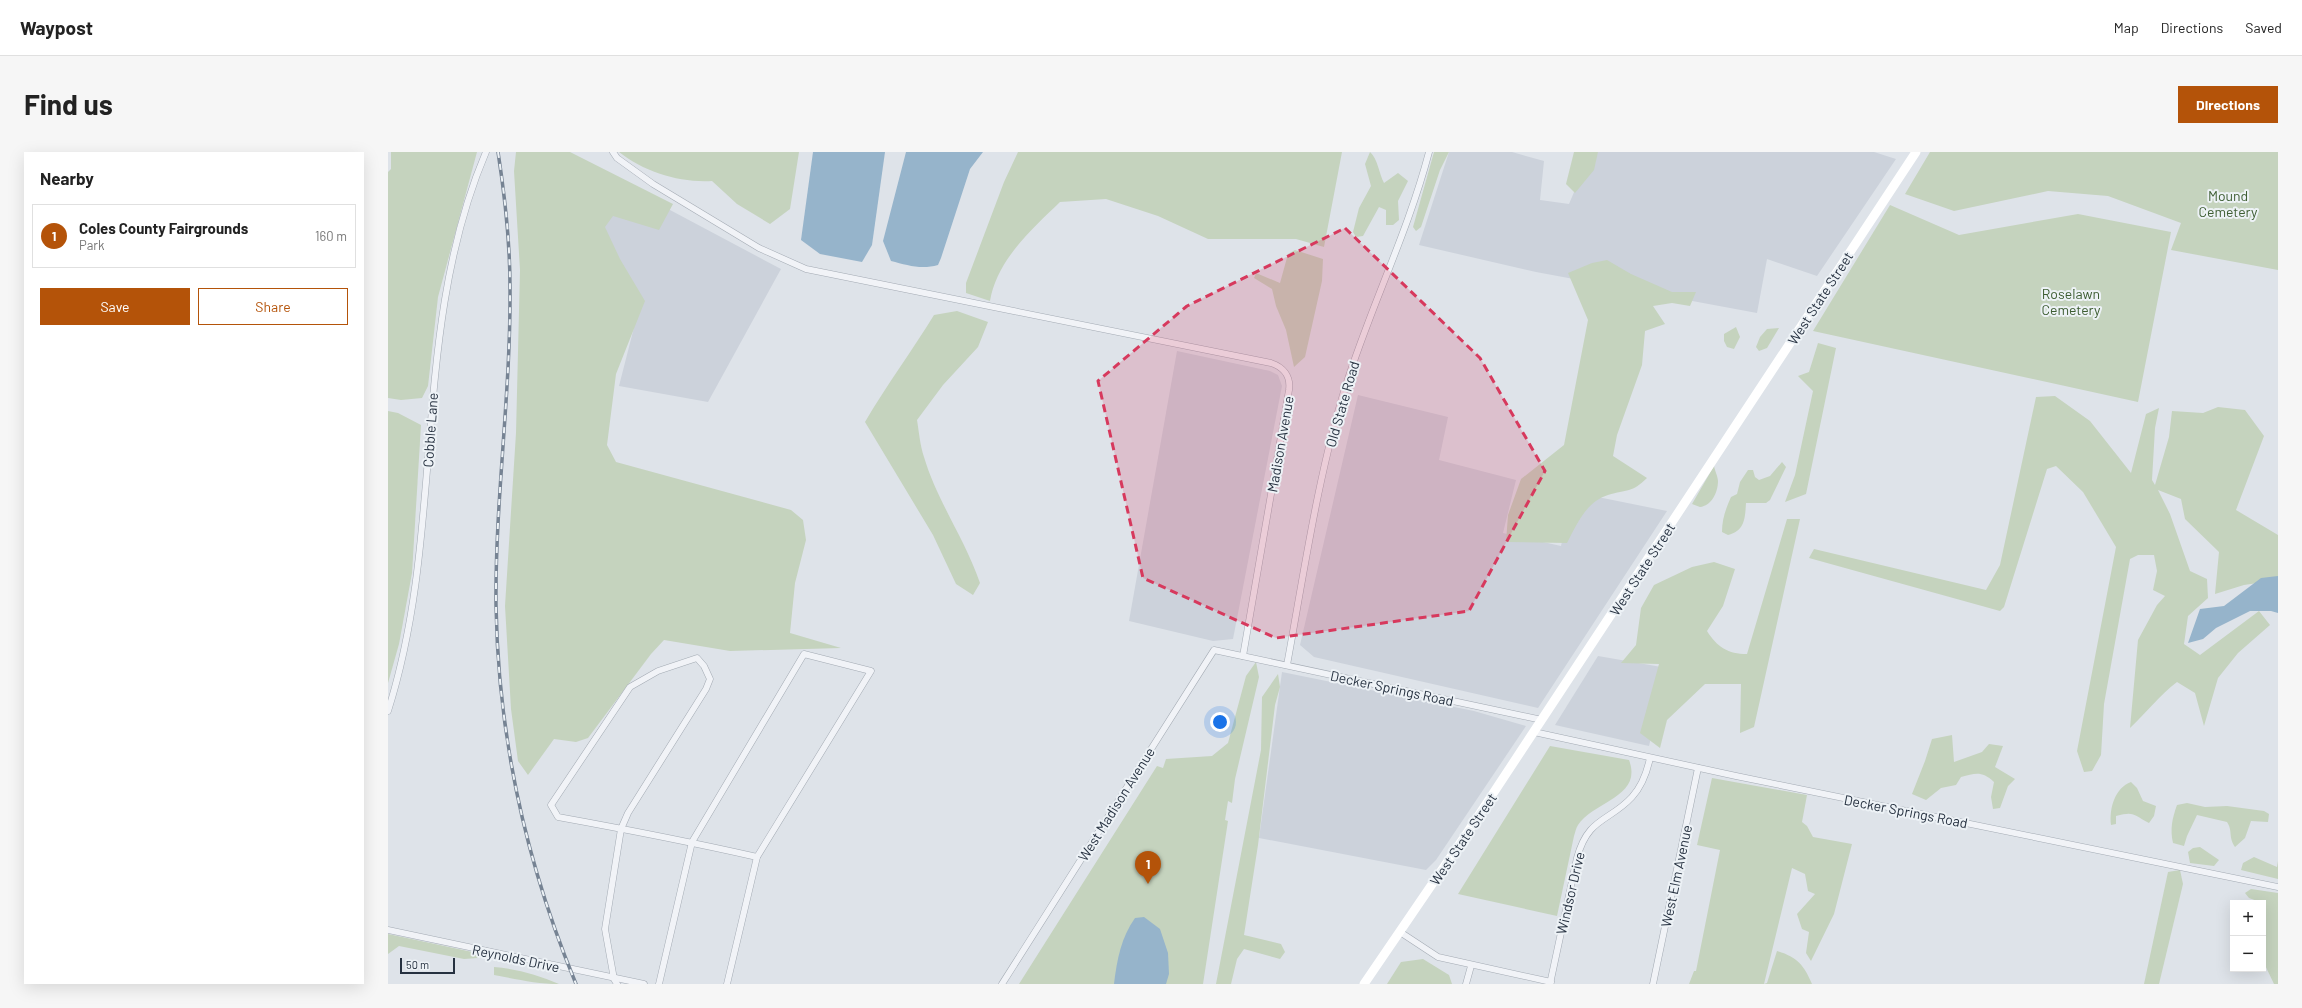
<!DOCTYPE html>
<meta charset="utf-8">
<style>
body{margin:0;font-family:Barlow,sans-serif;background:#f6f6f6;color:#222}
.controls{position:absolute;right:12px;bottom:12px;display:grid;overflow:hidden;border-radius:0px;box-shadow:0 4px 16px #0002}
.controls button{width:36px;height:36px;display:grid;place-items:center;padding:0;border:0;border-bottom:1px solid #e0e0e0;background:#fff;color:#222;font:20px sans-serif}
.scale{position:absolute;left:12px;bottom:10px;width:55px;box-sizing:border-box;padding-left:4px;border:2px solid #263140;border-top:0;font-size:11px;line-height:14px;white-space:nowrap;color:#263140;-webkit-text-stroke:3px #edf2f6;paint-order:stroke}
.you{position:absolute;left:832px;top:570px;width:14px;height:14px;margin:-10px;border:3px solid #fff;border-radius:50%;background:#1a73e8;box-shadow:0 0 0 6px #1a73e833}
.badge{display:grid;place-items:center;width:26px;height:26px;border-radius:50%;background:#b45309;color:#fff;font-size:13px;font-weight:700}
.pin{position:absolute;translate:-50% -33px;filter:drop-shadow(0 1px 2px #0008)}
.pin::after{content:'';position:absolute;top:21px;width:14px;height:12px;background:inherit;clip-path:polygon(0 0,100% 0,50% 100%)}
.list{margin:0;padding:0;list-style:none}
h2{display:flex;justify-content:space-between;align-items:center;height:52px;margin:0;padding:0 16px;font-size:17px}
h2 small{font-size:13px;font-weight:400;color:#767676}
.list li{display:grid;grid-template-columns:26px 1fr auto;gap:12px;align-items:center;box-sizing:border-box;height:64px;margin:0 8px 8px;padding:0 8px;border:1px solid #e0e0e0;border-radius:0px}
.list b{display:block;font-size:15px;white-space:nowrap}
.list p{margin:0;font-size:13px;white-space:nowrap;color:#767676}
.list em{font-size:13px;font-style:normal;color:#767676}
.actions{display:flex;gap:8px;padding:12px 16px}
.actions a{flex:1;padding:9px 0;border:1px solid #b45309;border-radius:0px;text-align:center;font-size:14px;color:#b45309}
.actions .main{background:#b45309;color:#fff}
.map{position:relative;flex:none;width:1890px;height:832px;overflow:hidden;border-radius:0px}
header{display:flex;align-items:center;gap:24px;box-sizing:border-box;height:56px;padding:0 20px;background:#fff;border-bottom:1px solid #e0e0e0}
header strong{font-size:19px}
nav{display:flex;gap:22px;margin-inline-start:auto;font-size:14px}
.intro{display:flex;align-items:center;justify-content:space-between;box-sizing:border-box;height:96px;padding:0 24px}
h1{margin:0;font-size:28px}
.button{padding:10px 18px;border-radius:0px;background:#b45309;color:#fff;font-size:14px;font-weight:700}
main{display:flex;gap:24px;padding:0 24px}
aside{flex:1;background:#fff;border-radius:0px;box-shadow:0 4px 16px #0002}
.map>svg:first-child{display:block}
</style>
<header>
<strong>Waypost</strong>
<nav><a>Map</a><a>Directions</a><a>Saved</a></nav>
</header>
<div class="intro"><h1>Find us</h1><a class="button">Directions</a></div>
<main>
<aside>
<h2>Nearby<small></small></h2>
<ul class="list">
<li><span class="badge">1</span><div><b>Coles County Fairgrounds</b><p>Park</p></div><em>160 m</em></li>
</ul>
<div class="actions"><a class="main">Save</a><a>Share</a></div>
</aside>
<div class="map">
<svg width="1890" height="832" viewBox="0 0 1890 832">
<rect width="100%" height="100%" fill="#dee3e9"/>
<g fill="#ccd2db">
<polygon points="1061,0 1124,0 1156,9 1152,48 1181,52 1203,0 1486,0 1508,7 1429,124 1379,107 1369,161 1148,120 1031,93"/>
<polygon points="235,33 393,117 320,250 231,234 253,148 213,79"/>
<polygon points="789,199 882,219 890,223 894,234 845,487 825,489 741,469"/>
<polygon points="970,243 1060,265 1051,308 1128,328 1115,381 1173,394 1185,340 1279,359 1150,556 926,505 912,493"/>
<polygon points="1210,504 1279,516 1261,594 1167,573"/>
<polygon points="894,520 1086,559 1138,574 1048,708 1038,718 871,686"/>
</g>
<g fill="#c5d3be">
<polygon points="3,0 89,0 50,145 40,234 34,246 13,248 0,246 0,20 3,17"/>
<polygon points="128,0 182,0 285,52 271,78 225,64 217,75 232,107 257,149 228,222 219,293 228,310 403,358 415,368 418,388 407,431 402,481 453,496 342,499 276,488 263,502 200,586 188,590 166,587 140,623 130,609 123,557 117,454 128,281 132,118 126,19"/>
<path d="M231,0H411L402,57L382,72L349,52L324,29C292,31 256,20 231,0Z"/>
<path d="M630,0H954L936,95L908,87H820L770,64L718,47L672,50C643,78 609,108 602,149L578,141V131L616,30Z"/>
<path d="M982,0C990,7 991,22 996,31L1010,21L1020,29L1010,49L1011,68L1005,73H998V58L991,55L975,84L968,85L965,80L971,56L983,34L977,12Z"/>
<polygon points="1046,0 1061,0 1052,18 1033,75 1028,79 1025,75"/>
<polygon points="1186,0 1210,0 1206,18 1187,41 1178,32"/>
<polygon points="1542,0 1890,0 1890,118 1783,98 1793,71 1720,44 1660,39 1566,59 1517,42"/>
<polygon points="1502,53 1571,83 1690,62 1783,80 1750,250 1425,179"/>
<polygon points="907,98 935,107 934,129 917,205 906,215 898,178 888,154 884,137 866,126 868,121 892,131 900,102"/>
<path d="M1219,108L1243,122L1284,140H1308L1302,154L1284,151L1265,154L1277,172L1257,179L1254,213L1229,283L1225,304L1259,326C1244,341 1239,337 1220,343C1198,350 1189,372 1179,391L1118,390L1120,363L1133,327L1176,293L1200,168L1180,121L1204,111Z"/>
<path d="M569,159L600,170L590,195L555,233L529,268C531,280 532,293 536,305C549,349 577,387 592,431L585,443L568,432L545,383L477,270C498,234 524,199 546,163Z"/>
<polygon points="1348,175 1352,185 1346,197 1339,195 1336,189 1336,182"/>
<polygon points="1391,176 1379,196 1371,199 1368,195 1372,185 1379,177"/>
<polygon points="1430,191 1448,196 1418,342 1397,350 1407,323 1425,239 1410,224 1421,220"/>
<path d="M1667,244L1702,269L1743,321L1758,262L1771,256L1767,276L1764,328L1767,333L1781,285L1784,259L1815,261L1830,255L1857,258L1876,284L1848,358L1890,383V428L1856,433L1827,442L1831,400L1797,367L1793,347L1770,338L1782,362L1802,419L1819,427L1820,446L1800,464L1796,492L1812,503L1871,459L1882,473L1850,501L1830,526L1816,574L1807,541L1789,530C1772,543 1758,561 1742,576L1750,488L1769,453L1777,444L1765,438L1769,419L1766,403H1750L1742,407L1716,552L1713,603L1704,619L1696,620L1689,599L1728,395L1695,340L1668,314L1659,317L1616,455L1612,459L1421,406L1426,397L1598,438L1612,413L1648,245Z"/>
<polygon points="0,259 10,261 33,273 24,421 11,492 0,531"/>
<path d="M1394,310L1398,315L1382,348L1378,351H1358C1357,366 1357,379 1340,383L1334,380C1334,367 1338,356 1343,345L1349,342L1352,330L1360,318H1365L1367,325L1371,328L1382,324Z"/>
<path d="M1326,314C1327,319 1330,325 1330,329C1330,341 1323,354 1312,355L1304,352Z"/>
<path d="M1399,367H1412L1366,575L1352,581L1353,532H1317L1279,568L1272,596L1252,581L1271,512L1233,511L1248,493L1253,456L1266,433L1304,415L1326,410L1347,417L1335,454L1319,479C1329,495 1340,502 1359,502Z"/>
<polygon points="868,510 871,525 847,627 844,651 840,649 837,668 840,669 815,832 631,832 769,614 775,616 778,607 824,604 840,591 858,524"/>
<polygon points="890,522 892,535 887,553 870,693 856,783 893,792 897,800 892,807 856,797 849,807 843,832 828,832 873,598 874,545"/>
<path d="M1564,583L1566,610L1594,600L1601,592L1615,594L1607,615L1627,627L1620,634L1612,656L1605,657L1603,645L1606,630C1594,619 1588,621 1573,625L1568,633L1553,636L1538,648L1524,642L1537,609L1544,587Z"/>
<path d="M1162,594L1241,608C1255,645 1206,649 1190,673C1188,676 1187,681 1186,684L1169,764L1070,742Z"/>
<path d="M1324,626L1419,643L1414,670L1419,674L1425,685L1464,692L1446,762L1423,809L1418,801L1421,780L1414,777L1409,762L1427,742L1420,739L1417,722L1404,716L1376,832L1379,831L1389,799C1409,805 1416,813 1424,832H1301L1306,819H1308L1332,698L1309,693Z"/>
<path d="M1743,630L1749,636L1755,649L1768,654L1766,664L1761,671C1745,663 1747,659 1728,664V672L1723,673C1721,656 1727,636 1743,630Z"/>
<path d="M1799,651L1817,655L1839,654L1876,659L1881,662L1880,670L1863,669L1857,686L1847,695C1840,684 1845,679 1839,670L1809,663L1799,684L1796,694L1785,691C1782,677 1784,667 1789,653Z"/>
<polygon points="1812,695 1831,708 1826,714 1802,711 1800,700 1805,696"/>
<polygon points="1866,705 1889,715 1890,709 1890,727 1853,718 1855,711"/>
<polygon points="1792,718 1795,732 1771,832 1756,832 1780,720"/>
<polygon points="1863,737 1890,741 1890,832 1886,832 1876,811 1878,767 1875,761 1875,751 1861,746 1857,741"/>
<polygon points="0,782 89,801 90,806 76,807 11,794 0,802"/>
<polygon points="1035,807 1061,823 1064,832 999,832 1013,810"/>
<path d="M106,815C129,817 150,823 171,832C149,832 128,827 106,823Z"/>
</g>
<g fill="#96b4cb">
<polygon points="425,0 497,0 484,93 474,110 432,102 413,88"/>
<path d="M518,0H595L582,17L553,106L550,113C533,118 519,113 503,109L495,89Z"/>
<polygon points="1890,424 1890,461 1883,459 1862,459 1828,476 1815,487 1800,491 1812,457 1836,454 1873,426"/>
<path d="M756,765L772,777L780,801L781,822L778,832H726C729,807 733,786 747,766Z"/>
</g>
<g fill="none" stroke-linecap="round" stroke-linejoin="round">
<g stroke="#a3aab3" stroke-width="7">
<g id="street">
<path d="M225,0L229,6L265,32L371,96L418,117L883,211C895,215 903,224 901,238L855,504"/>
<path d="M899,513C916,421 930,322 958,233C983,154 1020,80 1041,0"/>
<path d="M0,559C58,377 22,178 98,0"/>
<polyline points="1146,580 1348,624 1890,735"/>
<polyline points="0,778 256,832"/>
<polyline points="1012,780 1050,805 1163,830"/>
<path d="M229,832L226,827L217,777L233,677L240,661L318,537L322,527L316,514L309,506L270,519L242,535L163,653L170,665C236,677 303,690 369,705"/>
<polyline points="271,832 304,690 416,502 483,519 369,705 339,832"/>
<polyline points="614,832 826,498 1154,568"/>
<polyline points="1078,832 1083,814"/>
<path d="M1162,832L1189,706C1200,665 1221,670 1244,645C1254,634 1259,620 1262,606"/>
<polyline points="1265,832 1310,616"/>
</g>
</g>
<use href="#street" stroke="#f1f3f7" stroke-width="6"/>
<polyline stroke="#fff" stroke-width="9" points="976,832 1079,681 1528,0"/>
<g stroke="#768393" stroke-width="3.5">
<path id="rail" d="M110,0C117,45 122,89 122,135C123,241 107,347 108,453C110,584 138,711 188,832"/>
</g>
<use href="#rail" stroke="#edf2f6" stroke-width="2" stroke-dasharray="6" stroke-linecap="butt"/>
</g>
<path fill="#d7395d" fill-opacity="0.2" stroke="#d7395d" stroke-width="3" stroke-dasharray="8 5" stroke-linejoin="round" d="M957,76L1092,206L1157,319L1081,459L888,486L755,426L710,229L799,154Z"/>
<g text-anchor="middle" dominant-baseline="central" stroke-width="4" stroke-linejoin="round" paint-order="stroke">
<g font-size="14" fill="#3d5d32" stroke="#edf2f6">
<text x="1840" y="43">Mound<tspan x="1840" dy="16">Cemetery</tspan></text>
<text x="1683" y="141">Roselawn<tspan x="1683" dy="16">Cemetery</tspan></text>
</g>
<g font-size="14" fill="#263140" stroke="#edf2f6">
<text transform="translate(1432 146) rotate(-57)">West State Street</text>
<text transform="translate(954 252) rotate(-74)">Old State Road</text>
<text transform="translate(42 278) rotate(-86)">Cobble Lane</text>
<text transform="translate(892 292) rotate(-80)">Madison Avenue</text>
<text transform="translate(1254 417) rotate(-57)">West State Street</text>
<text transform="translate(1004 536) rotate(12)">Decker Springs Road</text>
<text transform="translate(728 652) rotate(-58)">West Madison Avenue</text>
<text transform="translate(1518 659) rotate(11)">Decker Springs Road</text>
<text transform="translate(1075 687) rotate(-56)">West State Street</text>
<text transform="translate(1288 724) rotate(-78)">West Elm Avenue</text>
<text transform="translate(1182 741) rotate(-77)">Windsor Drive</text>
<text transform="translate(128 806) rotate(12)">Reynolds Drive</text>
</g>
</g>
</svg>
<div class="controls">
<button>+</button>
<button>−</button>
</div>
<div class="scale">50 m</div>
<div class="you"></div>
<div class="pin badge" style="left:760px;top:732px">1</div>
</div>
</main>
